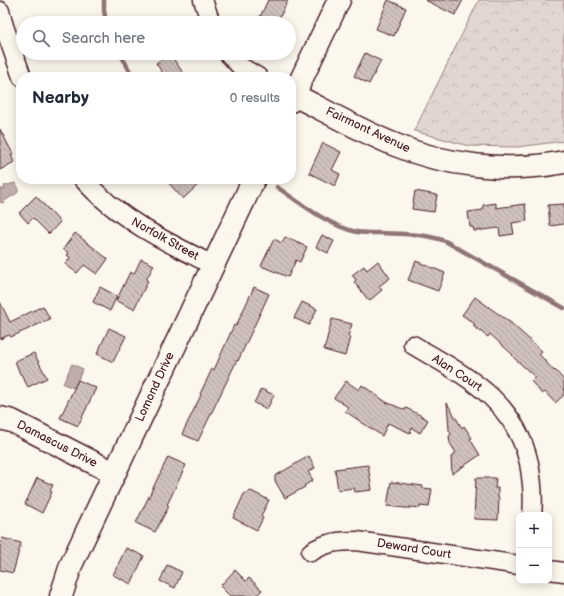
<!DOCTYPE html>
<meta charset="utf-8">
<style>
body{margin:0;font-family:"Balsamiq Sans",sans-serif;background:#f2f2f3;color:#1f2937}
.controls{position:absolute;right:12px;bottom:12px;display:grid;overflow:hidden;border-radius:8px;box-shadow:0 2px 10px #0003}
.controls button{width:36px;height:36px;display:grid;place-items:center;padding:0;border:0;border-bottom:1px solid #e0e1e3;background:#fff;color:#1f2937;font:20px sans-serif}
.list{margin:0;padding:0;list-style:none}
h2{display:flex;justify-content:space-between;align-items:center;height:52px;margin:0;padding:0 16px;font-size:17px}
h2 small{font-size:13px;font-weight:400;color:#747a83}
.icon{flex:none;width:22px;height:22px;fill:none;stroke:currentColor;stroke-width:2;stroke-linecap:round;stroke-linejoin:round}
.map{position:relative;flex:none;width:564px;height:596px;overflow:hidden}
.search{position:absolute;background:#fff;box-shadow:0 2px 10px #0003;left:16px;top:16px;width:280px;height:44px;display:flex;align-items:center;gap:10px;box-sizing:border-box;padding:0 14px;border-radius:22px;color:#747a83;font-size:15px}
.panel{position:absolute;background:#fff;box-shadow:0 2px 10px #0003;left:16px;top:72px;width:280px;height:112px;border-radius:16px}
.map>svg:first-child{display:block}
</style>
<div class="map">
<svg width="564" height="596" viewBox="0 0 564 596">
<defs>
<pattern id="forest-crowns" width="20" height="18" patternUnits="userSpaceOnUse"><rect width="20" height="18" fill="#e2d7d0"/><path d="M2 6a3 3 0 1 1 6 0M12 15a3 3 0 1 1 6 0" fill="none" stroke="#c3b8b3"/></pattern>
<pattern id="building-back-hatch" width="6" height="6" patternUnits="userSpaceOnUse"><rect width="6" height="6" fill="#cfc2bc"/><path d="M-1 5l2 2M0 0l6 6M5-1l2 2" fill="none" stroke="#b3a6a2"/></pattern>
</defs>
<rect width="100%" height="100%" fill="#fbf7ec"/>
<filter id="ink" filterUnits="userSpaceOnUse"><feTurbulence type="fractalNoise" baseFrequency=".025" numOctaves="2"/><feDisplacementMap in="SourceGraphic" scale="8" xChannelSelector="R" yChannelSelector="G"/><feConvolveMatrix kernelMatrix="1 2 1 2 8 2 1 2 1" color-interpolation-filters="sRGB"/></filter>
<g filter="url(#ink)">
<polygon fill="url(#forest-crowns)" stroke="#967b7e" points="479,0 564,0 564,141 517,147 469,146 414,131"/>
<g fill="#bfadaa" stroke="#907477">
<path d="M15,183L18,187V192C13,197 8,197 3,203L0,202V189H5L4,186Z"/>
<polygon points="72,364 83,369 74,388 63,384"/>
</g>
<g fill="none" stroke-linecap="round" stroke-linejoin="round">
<g stroke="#907477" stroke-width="4.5">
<polyline points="104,0 104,10 106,23"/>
<polyline points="120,53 133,77"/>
<path d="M277,187C300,203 329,226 357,232C364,233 372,233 379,233C401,234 424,233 445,241L564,308"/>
</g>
</g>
<g fill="url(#building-back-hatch)" stroke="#4a1f2b">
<polygon points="268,0 288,0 277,23 260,17"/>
<polygon points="388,0 406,8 394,36 376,29"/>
<polygon points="425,0 463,0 455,15"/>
<polygon points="365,53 381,61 369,84 354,76"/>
<polygon points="170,54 186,77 165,77 156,63"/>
<polygon points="0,129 13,154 11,155 14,162 0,170"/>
<polygon points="323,143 341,152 332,170 340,174 335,186 309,173"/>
<polygon points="165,179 204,179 183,199"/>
<polygon points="415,191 437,195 434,212 412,209"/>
<polygon points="36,196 60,222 49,234 33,218 28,223 19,213"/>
<polygon points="496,203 496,208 525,204 527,221 512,223 514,234 500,236 499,228 474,231 473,227 470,227 468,212 483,210 483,205"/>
<polygon points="564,204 564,224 550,226 548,205"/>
<polygon points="75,233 108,259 97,274 84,265 77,273 65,264 70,258 67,255 69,253 63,249"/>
<polygon points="322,235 334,241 328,253 316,247"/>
<polygon points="285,237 307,247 300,262 296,260 288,277 261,266 274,239 282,243"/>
<polygon points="141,259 154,265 146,280 148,281 134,309 116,301 130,272 134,274"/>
<polygon points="378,261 390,278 379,286 382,290 369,301 354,282 356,280 352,275 364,266 367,270"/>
<polygon points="416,261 445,273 438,291 408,280"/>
<polygon points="100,287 117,296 110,311 93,302"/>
<polygon points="254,287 269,294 238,361 237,360 198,441 182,434 201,395 200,394 212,369 214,370 234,325 236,326"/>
<polygon points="475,297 511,323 542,351 539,354 554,371 555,370 564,380 564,395 555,403 545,392 542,394 531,381 535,377 512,356 513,355 490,334 488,337 473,326 475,324 462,315"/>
<polygon points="0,302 10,322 43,306 50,319 11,337 9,335 0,339"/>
<polygon points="302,302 317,309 309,325 294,318"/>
<polygon points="332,319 352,324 348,336 350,337 345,356 324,350"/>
<polygon points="109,328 126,336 113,362 97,354"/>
<polygon points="34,353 47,378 28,387 21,374 20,374 15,361"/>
<polygon points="78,380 96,388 78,426 60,418"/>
<polygon points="346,381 359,390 362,385 386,402 405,410 406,408 420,415 428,420 420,433 412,428 410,433 388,423 382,436 345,411 348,407 334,398"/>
<polygon points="261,389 274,395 267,409 254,403"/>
<polygon points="447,403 462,428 464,426 472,438 470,439 480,455 452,474 451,457 456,453 450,443 449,436 451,434 449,430"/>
<polygon points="309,456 315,468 308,472 313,480 304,486 305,487 285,498 275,481 275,476"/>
<polygon points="168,457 186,465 167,505 169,506 155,532 136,523"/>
<polygon points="368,465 372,490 355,492 354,488 338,490 335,469"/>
<polygon points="37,478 53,485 50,491 52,492 42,513 25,504"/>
<polygon points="476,478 496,478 495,488 498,488 498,498 499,498 498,520 474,519"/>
<polygon points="391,482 423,486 422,488 432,489 429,507 420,506 420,508 410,507 410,508 405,508 387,506"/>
<polygon points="251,491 269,500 261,516 263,518 257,530 233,518 244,494"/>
<polygon points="2,538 21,543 13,573 0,570 0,547"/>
<polygon points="126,548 144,556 131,584 113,575"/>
<polygon points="167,565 182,572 175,588 160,581"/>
<polygon points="235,570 246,581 249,578 262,590 256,596 230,596 220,586"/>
</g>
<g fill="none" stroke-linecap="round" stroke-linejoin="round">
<g stroke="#4a1f2b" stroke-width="21">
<g id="street">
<polyline points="203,0 211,23"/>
<polyline points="0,11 4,26 22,77"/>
<polyline points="228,53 241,67 258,77"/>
<path d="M83,179C118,219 166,242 213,265"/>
<path d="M413,345C465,376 514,398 529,463C532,480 534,498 532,515"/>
<path d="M311,552C326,542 340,541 357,541L519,565"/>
<polyline points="549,570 564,572"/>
</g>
</g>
<g stroke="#4a1f2b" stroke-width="25">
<g id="secondary">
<path d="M294,95C326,111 359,130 393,144C445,166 509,173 564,162"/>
<polyline points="291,101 339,0"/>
<polyline points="0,418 12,421 114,473"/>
<polyline points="61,596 71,565 254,179"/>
</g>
</g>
<use href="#street" stroke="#fbf7ec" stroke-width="18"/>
<use href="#secondary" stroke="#fbf7ec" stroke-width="22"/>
</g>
</g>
<g text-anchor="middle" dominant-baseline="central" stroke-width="4" stroke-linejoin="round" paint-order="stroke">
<g font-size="12" fill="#4a1f2b" stroke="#fbf7ec">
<text transform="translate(368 130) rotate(25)">Fairmont Avenue</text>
<text transform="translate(165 239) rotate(29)">Norfolk Street</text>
<text transform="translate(457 373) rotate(33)">Alan Court</text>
<text transform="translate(155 387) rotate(-65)">Lomond Drive</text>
<text transform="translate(57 444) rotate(27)">Damascus Drive</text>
<text transform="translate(414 549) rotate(9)">Deward Court</text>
</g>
</g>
</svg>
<div class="controls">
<button>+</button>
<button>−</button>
</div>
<div class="search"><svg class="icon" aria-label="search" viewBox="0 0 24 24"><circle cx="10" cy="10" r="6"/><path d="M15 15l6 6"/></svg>Search here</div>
<section class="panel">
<h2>Nearby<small>0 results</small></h2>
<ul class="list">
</ul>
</section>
</div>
